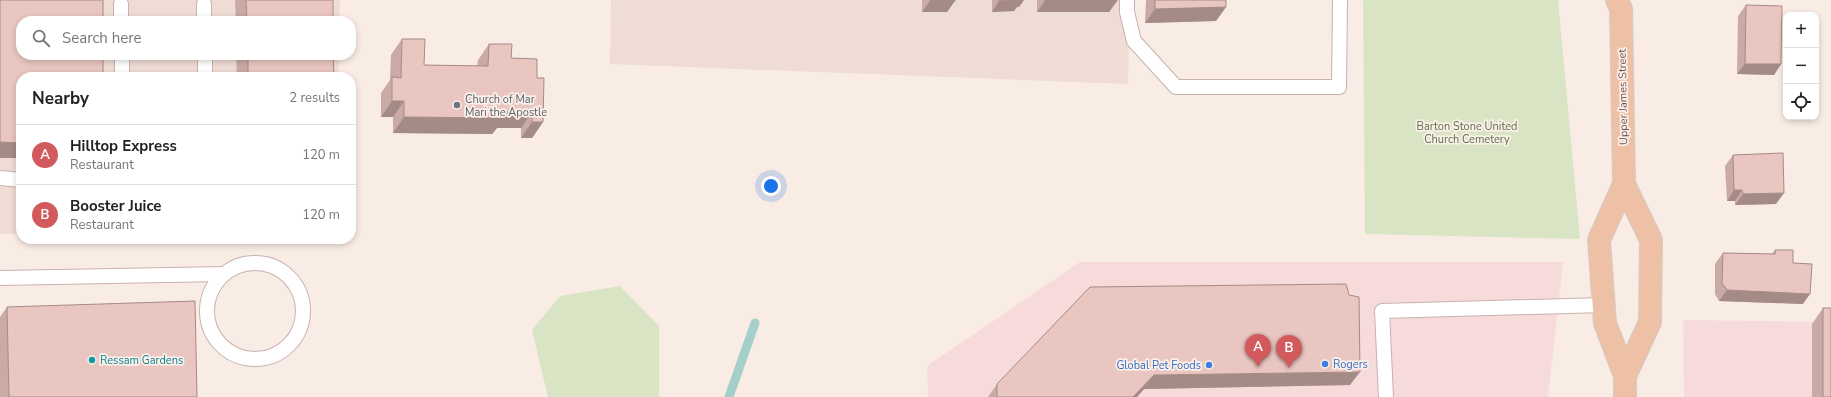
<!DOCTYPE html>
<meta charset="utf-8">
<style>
body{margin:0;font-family:"Nunito Sans",sans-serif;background:#f2f2f2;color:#222}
.controls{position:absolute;right:12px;top:12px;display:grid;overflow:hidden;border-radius:8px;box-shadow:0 2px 6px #0003}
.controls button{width:36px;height:36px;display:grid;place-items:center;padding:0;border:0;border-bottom:1px solid #e0e0e0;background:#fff;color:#222;font:20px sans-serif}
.you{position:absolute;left:771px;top:186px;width:14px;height:14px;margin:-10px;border:3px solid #fff;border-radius:50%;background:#1a73e8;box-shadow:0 0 0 6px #1a73e833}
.badge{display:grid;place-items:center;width:26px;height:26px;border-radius:50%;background:#d25a5d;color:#fff;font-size:13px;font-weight:700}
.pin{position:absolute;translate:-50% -33px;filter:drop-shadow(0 1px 2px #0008)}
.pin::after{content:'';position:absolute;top:21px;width:14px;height:12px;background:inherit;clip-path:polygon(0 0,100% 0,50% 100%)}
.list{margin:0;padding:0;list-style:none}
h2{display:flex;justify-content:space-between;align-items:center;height:52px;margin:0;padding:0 16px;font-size:17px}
h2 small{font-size:13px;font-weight:400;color:#767676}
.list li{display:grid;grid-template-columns:26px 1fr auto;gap:12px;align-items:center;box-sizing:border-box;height:60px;padding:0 16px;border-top:1px solid #e0e0e0}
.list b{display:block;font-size:15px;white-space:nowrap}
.list p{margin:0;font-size:13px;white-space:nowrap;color:#767676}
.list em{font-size:13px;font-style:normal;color:#767676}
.icon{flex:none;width:22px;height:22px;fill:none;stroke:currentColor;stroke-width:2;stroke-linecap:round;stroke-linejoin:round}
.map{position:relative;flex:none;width:1831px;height:397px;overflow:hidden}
.search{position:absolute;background:#fff;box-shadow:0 2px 6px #0003;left:16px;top:16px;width:340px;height:44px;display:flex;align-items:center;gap:10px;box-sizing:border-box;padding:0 14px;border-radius:16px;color:#767676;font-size:15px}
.panel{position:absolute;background:#fff;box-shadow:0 2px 6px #0003;left:16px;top:72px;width:340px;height:172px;border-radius:16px}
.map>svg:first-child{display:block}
</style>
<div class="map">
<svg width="1831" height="397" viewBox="0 0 1831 397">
<rect width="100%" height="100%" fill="#f9ece4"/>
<g fill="#efdcd4">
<polygon points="0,0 340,0 339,21 21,21 21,55 339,55 338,77 21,77 21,234 0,234"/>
<polygon points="611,0 1130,0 1128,84 610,64"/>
</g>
<g fill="#f7dbda">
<polygon points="1080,262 1563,262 1548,397 928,397 927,366"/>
<polygon points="1683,320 1831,322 1831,397 1684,397"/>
</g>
<g fill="#d9e4c5">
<polygon points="1363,0 1558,0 1580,239 1365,234"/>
<polygon points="620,286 659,326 659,397 548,397 532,330 560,296"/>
</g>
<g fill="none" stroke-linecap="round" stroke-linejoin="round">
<polyline stroke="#a4cfcb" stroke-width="9" points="729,397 755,323"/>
<g stroke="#c8b2ad" stroke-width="16">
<g id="lane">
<polyline points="1127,0 1127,12 1134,41 1176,87 1339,87 1340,0"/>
<polyline points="121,4 121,21"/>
<polyline points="204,4 204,21"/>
<polyline points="122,55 122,77"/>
<polyline points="205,55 205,77"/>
<polyline points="0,178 21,180"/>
<circle cx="255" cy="311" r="48"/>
<polyline points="0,278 224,274"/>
<polyline points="1386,397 1382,311 1604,305"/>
</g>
</g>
<g stroke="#d3cbca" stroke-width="24">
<g id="primary">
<polyline points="1617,0 1621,9 1624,184 1651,240 1650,322 1625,376"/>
<polyline points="1624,184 1599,240 1605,323 1625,376 1625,397"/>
</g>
</g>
<use href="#lane" stroke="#fff" stroke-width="14"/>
<use href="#primary" stroke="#eec1a6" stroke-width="22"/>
</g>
<g fill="#c9aaa5">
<polygon points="235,0 333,0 333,21 236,21"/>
<polygon points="922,0 955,0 947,12 922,12"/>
<polygon points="992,0 1024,0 1019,7 1017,7 1014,11 992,12"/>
<polygon points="1037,0 1117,0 1117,1 1109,12 1037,12"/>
<polygon points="1146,0 1226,0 1226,7 1216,21 1145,23"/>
<polygon points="1746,5 1781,64 1774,75 1737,74 1738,16"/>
<polygon points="402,39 424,65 477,66 478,60 489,44 511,58 537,78 543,122 532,138 521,138 521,128 497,128 492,134 393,133 393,117 381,117 381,93 390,80 391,55"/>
<polygon points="236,55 333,55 334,77 237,77"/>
<polygon points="1733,155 1776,204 1735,205 1735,201 1727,201 1725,166"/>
<polygon points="1775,250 1793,263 1803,304 1719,301 1715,294 1715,264 1723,253 1772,254"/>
<polygon points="7,307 197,397 0,397 0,317"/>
<polygon points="1823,308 1831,397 1812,397 1812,324"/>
<polygon points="997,384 1350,385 1144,389 1137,397 988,397"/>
</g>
<g fill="#a48b86">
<polygon points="1024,0 1019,7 1017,7 1014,11 992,12 999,1"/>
<polygon points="930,1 955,1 947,12 922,12"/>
<polygon points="1045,1 1117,1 1109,12 1037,12"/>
<polygon points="1226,7 1216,21 1145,23 1155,9"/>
<polygon points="1745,64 1781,64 1774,75 1737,74"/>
<polygon points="392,101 404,101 393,117 381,117"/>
<polygon points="503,112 532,112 521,128 497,128 492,134 393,133 404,117"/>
<polygon points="532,122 543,122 532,138 521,138"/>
<polygon points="0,142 21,143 21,158 0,158"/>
<polygon points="1734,190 1742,190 1735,201 1727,201"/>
<polygon points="1784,193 1776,204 1735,205 1743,194"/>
<polygon points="1727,290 1810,294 1803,304 1719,301"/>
<polygon points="1360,372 1350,385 1144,389 1137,397 1133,397 1154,375"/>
</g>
<g fill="#eac6c0" stroke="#a48b86">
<polygon points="0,0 103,0 103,21 21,21 21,55 103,55 103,77 21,77 21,143 0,142"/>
<polygon points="246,0 333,0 333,21 247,21"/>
<rect x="930" y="0" width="25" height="1"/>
<polygon points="999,0 1021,0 999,1"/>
<rect x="1045" y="0" width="72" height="1"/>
<polygon points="1155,0 1226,0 1226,7 1155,9"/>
<polygon points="1746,5 1782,6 1781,64 1745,64"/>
<polygon points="402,39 425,39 424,65 488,66 489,44 512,44 511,58 537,59 537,78 544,78 543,122 532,122 532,112 503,112 503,118 404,117 404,101 392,101 392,77 401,78"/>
<polygon points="248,55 333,55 334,77 248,77"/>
<polygon points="1783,153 1784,193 1743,194 1742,190 1734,190 1733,155"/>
<polygon points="1775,250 1793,250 1793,263 1812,264 1810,294 1727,290 1722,283 1723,253 1775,254"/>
<polygon points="1346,284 1349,295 1359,297 1360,372 1154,375 1133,397 997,397 997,384 1090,287"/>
<polygon points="195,301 197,397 9,397 7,307"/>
<rect x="1823" y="308" width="8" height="89"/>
</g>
<circle fill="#6b7280" stroke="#fcf0ea" stroke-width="1.5" cx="457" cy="105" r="4"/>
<circle fill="#0f9aa8" stroke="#fcf0ea" stroke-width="1.5" cx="92" cy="360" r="4"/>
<g fill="#3f7fe0" stroke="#fcf0ea" stroke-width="1.5">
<circle cx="1325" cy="364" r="4"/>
<circle cx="1209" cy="365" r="4"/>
</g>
<g text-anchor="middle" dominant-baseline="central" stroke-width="3.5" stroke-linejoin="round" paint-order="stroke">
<g font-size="11" fill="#6d514e" stroke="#fcf0ea">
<text transform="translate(1623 97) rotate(-91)">Upper James Street</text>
</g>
<g font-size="11" fill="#5b616d" stroke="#fcf0ea" text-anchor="start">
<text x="465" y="99">Church of Mar<tspan x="465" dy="13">Mari the Apostle</tspan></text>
</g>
<g font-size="11" fill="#5e7148" stroke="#fcf0ea">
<text x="1467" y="126">Barton Stone United<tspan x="1467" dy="13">Church Cemetery</tspan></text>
</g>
<g font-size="11" fill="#0d838f" stroke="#fcf0ea" text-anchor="start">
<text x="100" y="360">Ressam Gardens</text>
</g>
<g font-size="11" fill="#366cbe" stroke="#fcf0ea" text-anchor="start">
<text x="1333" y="364">Rogers</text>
<text x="1201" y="365" text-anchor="end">Global Pet Foods</text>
</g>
</g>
</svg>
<div class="controls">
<button>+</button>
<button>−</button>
<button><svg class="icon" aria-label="locate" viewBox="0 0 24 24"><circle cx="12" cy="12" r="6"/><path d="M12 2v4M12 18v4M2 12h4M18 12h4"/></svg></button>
</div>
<div class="you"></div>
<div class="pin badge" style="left:1258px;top:367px">A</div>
<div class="pin badge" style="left:1289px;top:368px">B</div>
<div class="search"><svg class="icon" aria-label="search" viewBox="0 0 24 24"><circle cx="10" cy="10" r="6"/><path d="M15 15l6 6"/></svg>Search here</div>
<section class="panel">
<h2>Nearby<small>2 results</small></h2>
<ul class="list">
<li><span class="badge">A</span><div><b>Hilltop Express</b><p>Restaurant</p></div><em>120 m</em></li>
<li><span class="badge">B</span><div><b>Booster Juice</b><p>Restaurant</p></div><em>120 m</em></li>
</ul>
</section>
</div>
